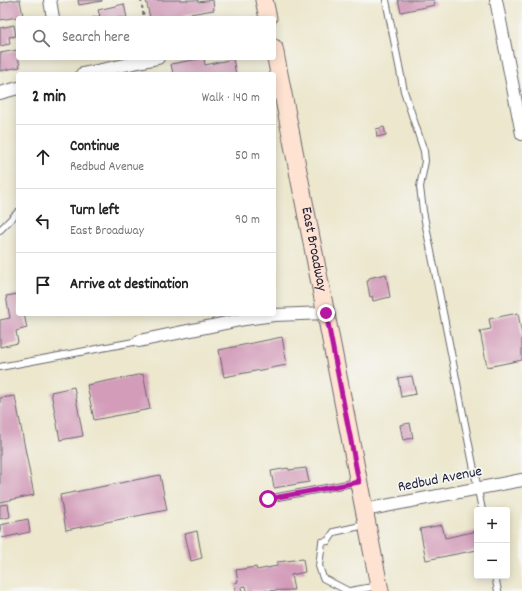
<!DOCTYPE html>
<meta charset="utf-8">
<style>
body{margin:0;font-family:Dekko,sans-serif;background:#f2f2f2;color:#222}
.controls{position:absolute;right:12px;bottom:12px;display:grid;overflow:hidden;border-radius:4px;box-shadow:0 2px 10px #0003}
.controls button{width:36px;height:36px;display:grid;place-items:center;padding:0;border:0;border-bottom:1px solid #e0e0e0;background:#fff;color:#222;font:20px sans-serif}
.stop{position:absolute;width:12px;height:12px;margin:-9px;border:3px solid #b5179e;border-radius:50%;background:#fff}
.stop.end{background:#b5179e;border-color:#fff;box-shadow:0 1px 4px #0008}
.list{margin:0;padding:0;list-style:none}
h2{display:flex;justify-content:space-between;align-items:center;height:52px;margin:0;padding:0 16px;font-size:17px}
h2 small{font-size:13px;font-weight:400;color:#767676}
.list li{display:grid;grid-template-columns:26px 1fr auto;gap:12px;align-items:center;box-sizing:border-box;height:64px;padding:0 16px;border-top:1px solid #e0e0e0}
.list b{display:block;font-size:15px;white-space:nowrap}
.list p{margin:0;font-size:13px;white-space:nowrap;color:#767676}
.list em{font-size:13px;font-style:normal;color:#767676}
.icon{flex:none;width:22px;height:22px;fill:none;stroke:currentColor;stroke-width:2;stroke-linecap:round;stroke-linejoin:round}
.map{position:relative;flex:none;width:522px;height:591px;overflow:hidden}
.search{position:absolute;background:#fff;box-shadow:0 2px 10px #0003;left:16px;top:16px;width:260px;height:44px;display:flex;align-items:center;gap:10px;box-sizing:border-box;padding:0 14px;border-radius:4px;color:#767676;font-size:15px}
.panel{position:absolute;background:#fff;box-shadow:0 2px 10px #0003;left:16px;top:72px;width:260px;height:244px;border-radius:4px}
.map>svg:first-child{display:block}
</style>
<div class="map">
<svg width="522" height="591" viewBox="0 0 522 591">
<rect width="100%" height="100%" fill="#f6f6f2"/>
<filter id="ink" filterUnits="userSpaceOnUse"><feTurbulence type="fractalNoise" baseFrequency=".025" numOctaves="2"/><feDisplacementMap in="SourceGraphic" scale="8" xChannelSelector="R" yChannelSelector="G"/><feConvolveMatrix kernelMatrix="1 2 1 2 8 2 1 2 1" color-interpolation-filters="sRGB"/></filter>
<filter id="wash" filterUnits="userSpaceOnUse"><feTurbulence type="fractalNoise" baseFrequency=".012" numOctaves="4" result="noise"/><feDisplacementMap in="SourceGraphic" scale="16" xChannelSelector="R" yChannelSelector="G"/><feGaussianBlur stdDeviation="0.9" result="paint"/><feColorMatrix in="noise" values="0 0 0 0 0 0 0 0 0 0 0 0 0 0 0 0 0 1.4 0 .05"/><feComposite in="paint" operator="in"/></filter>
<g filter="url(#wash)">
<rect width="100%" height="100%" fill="#ece7cd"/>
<g id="blocks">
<g fill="#d39dba">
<polygon points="14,0 20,0 23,16 0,20 0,3"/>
<polygon points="78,0 102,0 102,1 79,5"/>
<polygon points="146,0 198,0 198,2 213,0 214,10 184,15 184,18 150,18"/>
<polygon points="398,0 434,0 435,5 401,12"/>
<polygon points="124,4 127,18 92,18 100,16 98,10"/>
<polygon points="14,25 16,36 9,37 10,44 0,46 0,28"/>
<polygon points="17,50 20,67 0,71 0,53"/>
<polygon points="204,58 205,65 233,59 236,74 173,74 171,64"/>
<polygon points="384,127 386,135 377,137 376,129"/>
<polygon points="386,274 390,297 373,301 372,296 370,297 367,281 369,281 369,278"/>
<polygon points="18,294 18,314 24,314 27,328 16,331 18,343 0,347 0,320 10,318 6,296"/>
<polygon points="518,313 522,336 522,360 487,367 480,331 491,329 489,319"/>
<polygon points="282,337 287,365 224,377 219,350"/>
<polygon points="143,374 150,409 94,420 87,385"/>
<polygon points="412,376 416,394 401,397 398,378"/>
<polygon points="74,387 83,436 60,440 51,392"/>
<polygon points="15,396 34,495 0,502 0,398"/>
<polygon points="410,423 413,438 403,440 400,425"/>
<polygon points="288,468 289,470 306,468 309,482 274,488 271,471"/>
<polygon points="160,475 167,510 66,530 60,495"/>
<polygon points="8,504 10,517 0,519 0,505"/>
<polygon points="28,519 30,532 2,538 0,525"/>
<polygon points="442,525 445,538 477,531 477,550 426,560 420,529"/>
<polygon points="197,531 202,558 191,561 185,534"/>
<polygon points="303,559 305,572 291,575 294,590 247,591 246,586 241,587 242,591 236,591 234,583 238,582 236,570 256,567 257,570 277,566 277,562"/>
</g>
</g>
</g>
<g filter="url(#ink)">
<use href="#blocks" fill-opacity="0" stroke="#69676e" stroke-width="1"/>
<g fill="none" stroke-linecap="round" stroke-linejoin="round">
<g stroke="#69676e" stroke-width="8">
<g id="lane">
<polyline points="386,0 404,91 424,151 425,161 420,187 423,211 482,510"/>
<polyline points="0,230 18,212"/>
<polyline points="0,367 139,341"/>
<polyline points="267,499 358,482"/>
<polyline points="495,576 498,591"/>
<polyline points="348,591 323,578 319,566 322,542 328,541 334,532 365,525"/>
<polyline points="350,591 378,586"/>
</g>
</g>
<g stroke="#69676e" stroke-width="14">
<g id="street">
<polyline points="50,0 53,18"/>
<polyline points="496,0 522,134"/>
<polyline points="82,74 158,58"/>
<polyline points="0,93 18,88"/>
<polyline points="139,341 245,319 274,315 326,313"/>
<polyline points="364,510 522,480"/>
</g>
</g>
<g stroke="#69676e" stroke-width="19">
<g id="secondary">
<polyline points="264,0 268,18"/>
<path id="s1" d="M274,48L380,591"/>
</g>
</g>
<polyline stroke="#69676e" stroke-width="2" stroke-dasharray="3 3" stroke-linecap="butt" points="141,0 144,18"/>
<use href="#lane" stroke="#fff" stroke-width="6"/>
<use href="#street" stroke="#fff" stroke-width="12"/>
<use href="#secondary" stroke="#fee3d2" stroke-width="17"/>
</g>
</g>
<g fill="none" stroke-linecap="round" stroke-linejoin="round" filter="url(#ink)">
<polyline stroke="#b5179e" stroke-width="5" points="268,499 359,482 326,313"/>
</g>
<g text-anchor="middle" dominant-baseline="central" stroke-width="3.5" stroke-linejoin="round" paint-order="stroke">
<g font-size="15" fill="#22223b" stroke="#f6f6f2">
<text stroke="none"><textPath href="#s1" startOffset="205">East Broadway</textPath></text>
<text transform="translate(440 480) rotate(-11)">Redbud Avenue</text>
</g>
</g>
</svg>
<div class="controls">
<button>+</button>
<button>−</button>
</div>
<div class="stop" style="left:268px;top:499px"></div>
<div class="stop end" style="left:326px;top:313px"></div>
<div class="search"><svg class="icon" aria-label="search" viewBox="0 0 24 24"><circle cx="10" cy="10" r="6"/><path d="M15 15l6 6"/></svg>Search here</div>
<section class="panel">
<h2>2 min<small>Walk · 140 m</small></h2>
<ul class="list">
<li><svg class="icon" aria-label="ahead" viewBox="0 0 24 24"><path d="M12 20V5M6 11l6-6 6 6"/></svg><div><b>Continue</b><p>Redbud Avenue</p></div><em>50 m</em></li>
<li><svg class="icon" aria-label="left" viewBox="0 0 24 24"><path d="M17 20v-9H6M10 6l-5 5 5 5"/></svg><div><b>Turn left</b><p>East Broadway</p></div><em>90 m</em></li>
<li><svg class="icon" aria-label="arrive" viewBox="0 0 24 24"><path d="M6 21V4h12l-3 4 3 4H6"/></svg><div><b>Arrive at destination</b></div></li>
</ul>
</section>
</div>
